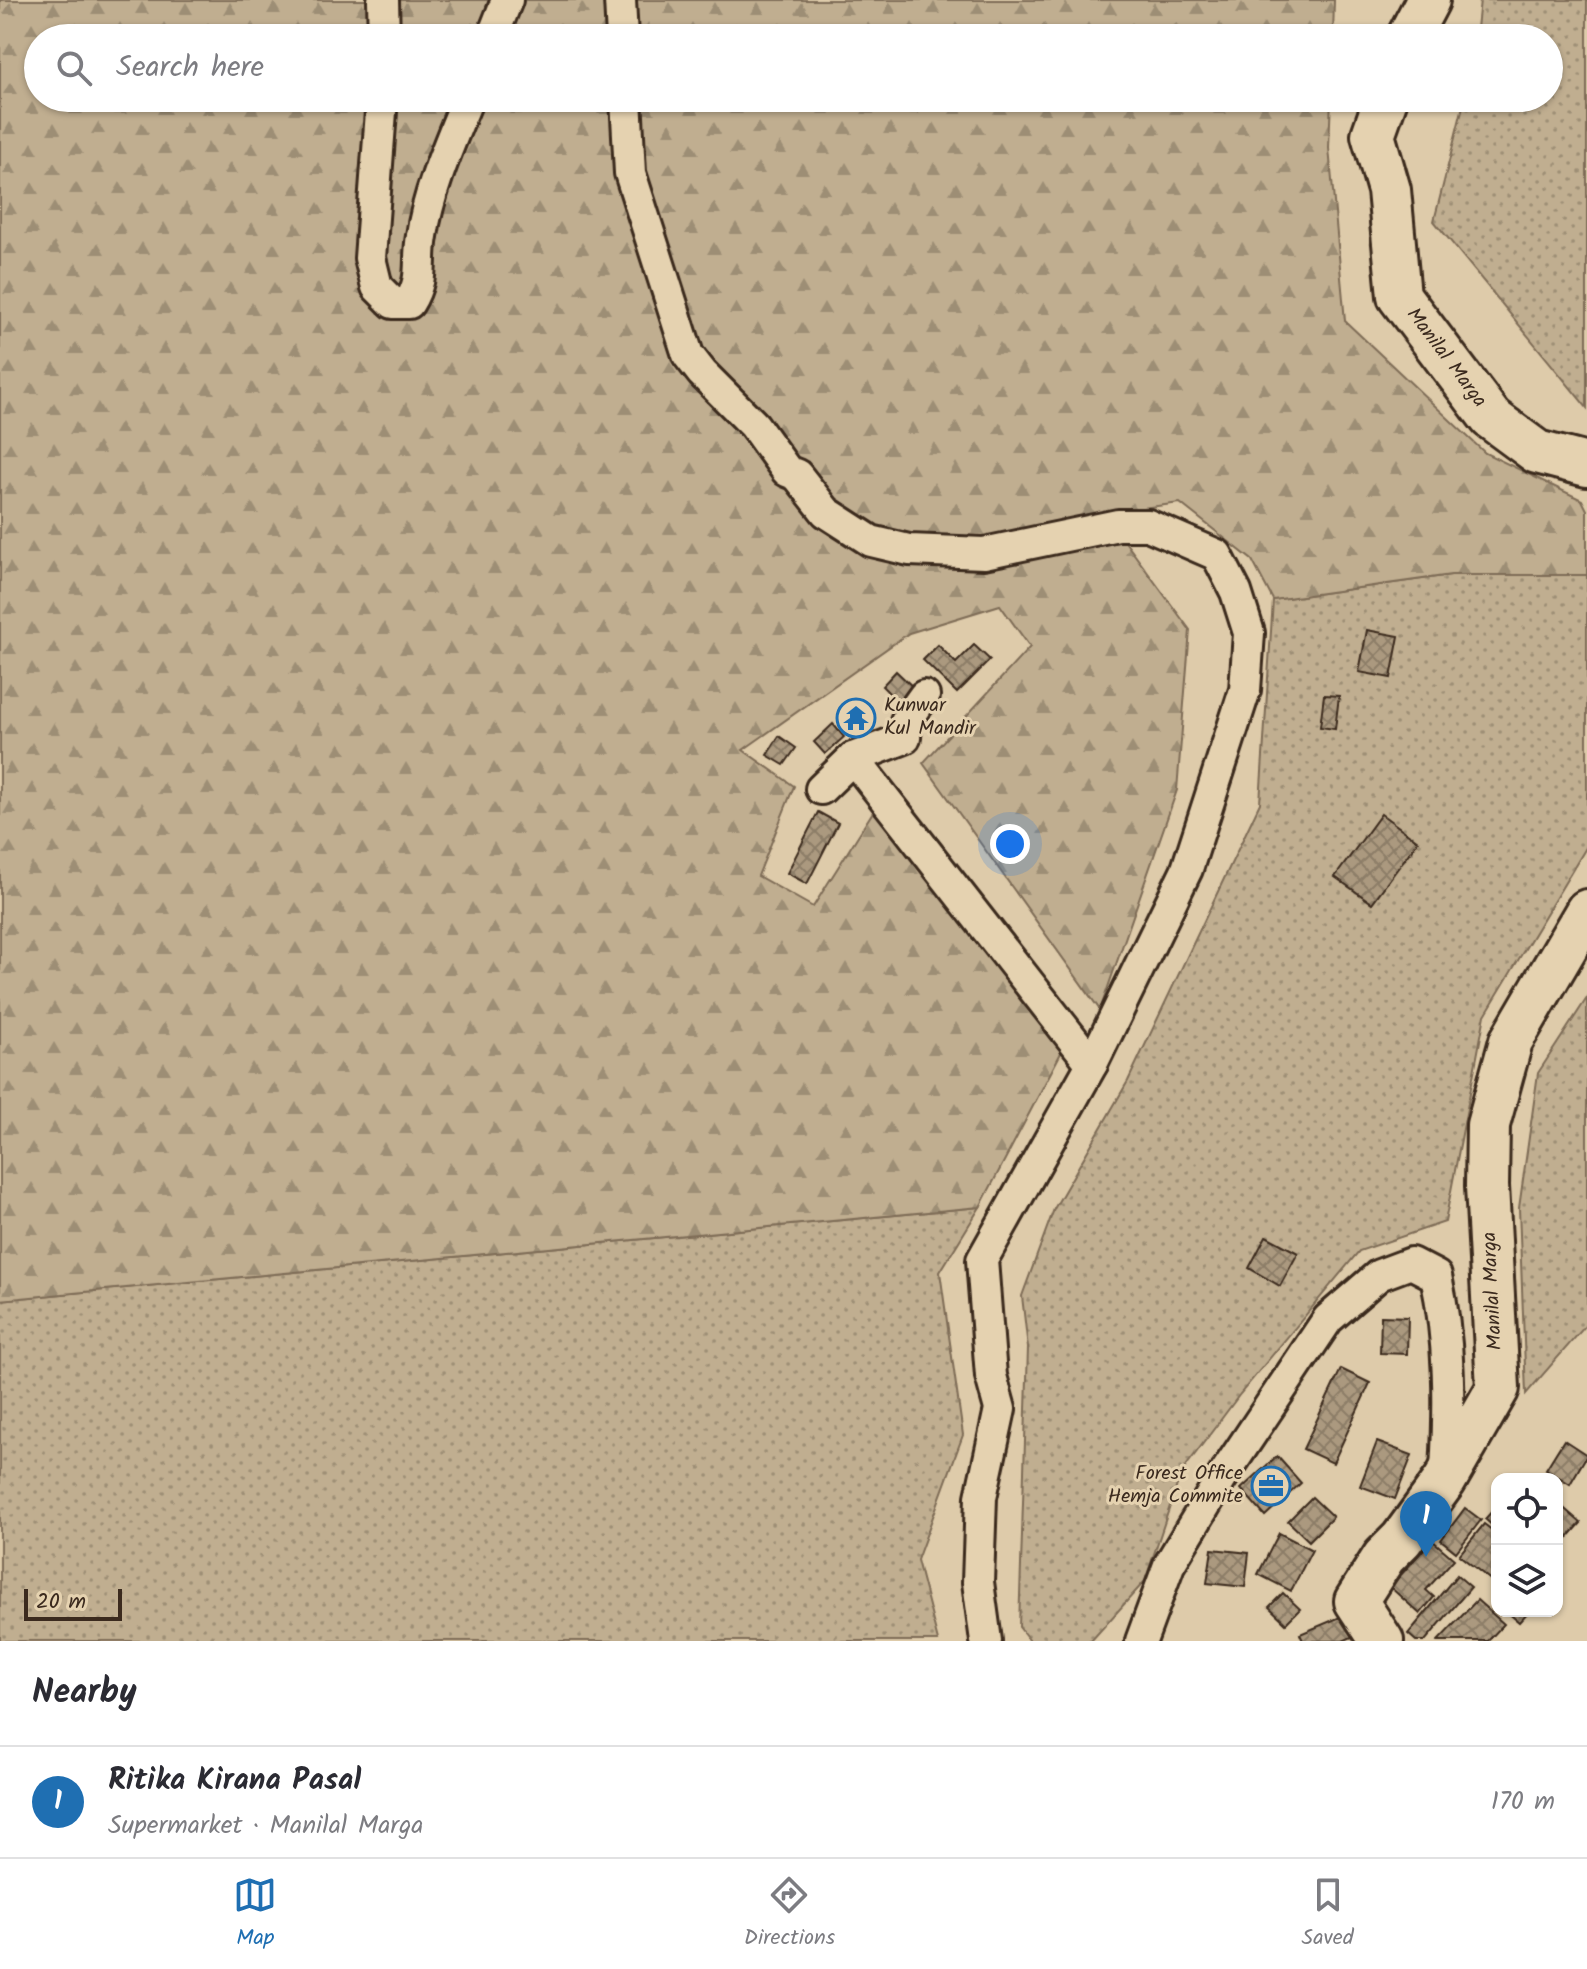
<!DOCTYPE html>
<meta charset="utf-8">
<style>
body{margin:0;font-family:Kalam,sans-serif;background:#f2f2f3;color:#2b2b33}
.controls{position:absolute;right:24px;bottom:24px;display:grid;overflow:hidden;border-radius:16px;box-shadow:0 2px 6px #0004}
.controls button{width:72px;height:72px;display:grid;place-items:center;padding:0;border:0;border-bottom:2px solid #e1e1e2;background:#fff;color:#2b2b33;font:40px sans-serif}
.scale{position:absolute;left:24px;bottom:20px;width:98px;box-sizing:border-box;padding-left:8px;border:4px solid #3b2a1e;border-top:0;font-size:22px;line-height:28px;white-space:nowrap;color:#3b2a1e;-webkit-text-stroke:6px #e5d2b0;paint-order:stroke}
.you{position:absolute;left:1010px;top:844px;width:28px;height:28px;margin:-20px;border:6px solid #fff;border-radius:50%;background:#1a73e8;box-shadow:0 0 0 12px #1a73e833}
.badge{display:grid;place-items:center;width:52px;height:52px;border-radius:50%;background:#1f6fb2;color:#fff;font-size:26px;font-weight:700}
.pin{position:absolute;translate:-50% -66px;filter:drop-shadow(0 2px 4px #0008)}
.pin::after{content:'';position:absolute;top:42px;width:28px;height:24px;background:inherit;clip-path:polygon(0 0,100% 0,50% 100%)}
.list{margin:0;padding:0;list-style:none}
h2{display:flex;justify-content:space-between;align-items:center;height:104px;margin:0;padding:0 32px;font-size:34px}
h2 small{font-size:26px;font-weight:400;color:#7c7c81}
.list li{display:grid;grid-template-columns:52px 1fr auto;gap:24px;align-items:center;box-sizing:border-box;height:112px;padding:0 32px;border-top:2px solid #e1e1e2}
.list b{display:block;font-size:30px;white-space:nowrap}
.list p{margin:0;font-size:26px;white-space:nowrap;color:#7c7c81}
.list em{font-size:26px;font-style:normal;color:#7c7c81}
.icon{flex:none;width:44px;height:44px;fill:none;stroke:currentColor;stroke-width:2;stroke-linecap:round;stroke-linejoin:round}
.map{position:relative;flex:none;width:1587px;height:1641px;overflow:hidden}
.search{position:absolute;background:#fff;box-shadow:0 2px 6px #0004;left:24px;right:24px;top:24px;height:88px;display:flex;align-items:center;gap:20px;box-sizing:border-box;padding:0 28px;border-radius:44px;color:#7c7c81;font-size:30px}
.sheet{height:216px;background:#fff}
nav{display:flex;justify-content:space-around;align-items:center;box-sizing:border-box;height:112px;border-top:2px solid #e1e1e2;background:#fff;font-size:22px;color:#7c7c81}
nav a{display:grid;justify-items:center;gap:4px}
nav .on{color:#1f6fb2}
.map>svg:first-child{display:block}
</style>
<div class="map">
<svg width="1587" height="1641" viewBox="0 0 1587 1641">
<defs>
<pattern id="grass-dots" width="8" height="8" patternUnits="userSpaceOnUse" patternTransform="scale(2)"><rect width="8" height="8" fill="#c0ae90"/><path d="M2 2h.1M6 6h.1" fill="none" stroke="#9d8e75" stroke-width="1.8" stroke-linecap="round"/></pattern>
<pattern id="forest-firs" width="22" height="20" patternUnits="userSpaceOnUse" patternTransform="scale(2)"><rect width="22" height="20" fill="#c0ae90"/><path d="M5 1l3.5 6h-7zM16 11l3.5 6h-7z" fill="#9d8e75"/></pattern>
<pattern id="building-cross-hatch" width="8" height="8" patternUnits="userSpaceOnUse" patternTransform="scale(2)"><rect width="8" height="8" fill="#ab997f"/><path d="M0 0l8 8M0 8l8-8" fill="none" stroke="#8c7d67"/></pattern>
</defs>
<rect width="100%" height="100%" fill="#decbaa"/>
<filter id="ink" filterUnits="userSpaceOnUse"><feTurbulence type="fractalNoise" baseFrequency=".0125" numOctaves="2"/><feDisplacementMap in="SourceGraphic" scale="16" xChannelSelector="R" yChannelSelector="G"/><feConvolveMatrix kernelMatrix="1 2 1 2 8 2 1 2 1" color-interpolation-filters="sRGB"/></filter>
<g filter="url(#ink)">
<g fill="url(#grass-dots)" stroke="#7e6c57" stroke-width="2">
<polygon points="1480,0 1587,0 1587,408 1434,221 1465,98 1549,98 1549,38 1476,38"/>
<polygon points="1451,575 1587,575 1587,846 1485,1015 1445,1222 1359,1251 1240,1394 1181,1473 1145,1581 1091,1641 1030,1641 1019,1627 1028,1348 1022,1296 1054,1209 1128,1081 1260,803 1273,600"/>
<polygon points="1587,998 1587,1324 1526,1394 1519,1208 1538,1073"/>
<polygon points="980,1207 940,1272 963,1435 917,1560 938,1641 0,1641 0,1300"/>
</g>
<polygon fill="url(#forest-firs)" stroke="#7e6c57" stroke-width="2" points="0,0 1334,0 1333,38 38,38 38,98 1331,98 1329,148 1345,321 1485,453 1582,500 1587,510 1587,575 1451,575 1273,600 1252,560 1180,503 1104,513 1190,630 1177,790 1100,1010 923,763 1030,647 1000,605 909,633 743,750 794,786 758,876 813,907 876,807 1063,1049 980,1207 0,1300"/>
<g fill="url(#building-cross-hatch)" stroke="#3b2a1e" stroke-width="2">
<polygon points="1367,630 1399,636 1391,678 1359,672"/>
<polygon points="938,645 956,663 974,645 990,660 957,693 923,660"/>
<polygon points="896,671 914,688 899,703 882,686"/>
<polygon points="1324,695 1339,696 1335,729 1320,727"/>
<polygon points="858,703 872,720 855,734 841,716"/>
<polygon points="833,724 844,737 825,754 814,742"/>
<polygon points="779,736 796,748 784,765 767,755"/>
<polygon points="818,812 838,823 807,884 787,873"/>
<polygon points="1381,814 1418,841 1372,903 1335,877"/>
<polygon points="1266,1236 1298,1253 1280,1286 1249,1268"/>
<polygon points="1381,1316 1408,1317 1407,1354 1380,1353"/>
<polygon points="1341,1369 1370,1383 1333,1463 1303,1449"/>
<polygon points="1564,1440 1587,1455 1570,1484 1546,1469"/>
<polygon points="1377,1442 1412,1455 1395,1499 1360,1486"/>
<polygon points="1277,1456 1301,1483 1265,1516 1241,1489"/>
<polygon points="1312,1497 1333,1517 1309,1541 1288,1521"/>
<polygon points="1559,1504 1581,1523 1557,1550 1557,1507"/>
<polygon points="1465,1508 1481,1520 1456,1552 1441,1540"/>
<polygon points="1495,1508 1497,1510 1497,1530 1485,1519"/>
<polygon points="1484,1524 1497,1534 1497,1585 1459,1555"/>
<polygon points="1279,1533 1312,1550 1291,1591 1258,1574"/>
<polygon points="1432,1540 1454,1559 1426,1590 1434,1597 1420,1614 1390,1587"/>
<polygon points="1212,1549 1249,1553 1245,1587 1207,1583"/>
<polygon points="1457,1575 1471,1587 1425,1641 1416,1641 1408,1634"/>
<polygon points="1283,1593 1300,1609 1286,1623 1269,1607"/>
<polygon points="1477,1600 1504,1624 1488,1641 1438,1641"/>
<polygon points="1506,1611 1529,1611 1519,1622"/>
<polygon points="1345,1615 1354,1636 1343,1641 1303,1641 1300,1634"/>
</g>
<g fill="none" stroke-linecap="round" stroke-linejoin="round">
<g stroke="#3b2a1e" stroke-width="36">
<g id="street">
<polyline points="383,0 384,38"/>
<polyline points="620,0 622,38"/>
<polyline points="492,38 507,0"/>
<path d="M382,98L370,258L377,287L393,303H409C425,277 417,264 422,236C428,191 451,140 468,98"/>
<polyline points="626,98 630,173 688,355 702,373 754,425 787,471 797,475 826,512 871,541 909,550 984,553 1118,525 1148,525 1217,555 1236,592 1249,633 1245,690 1187,869 1092,1064 982,1260 991,1376 1000,1409 981,1497 978,1582 986,1641"/>
<polyline points="853,758 905,738 906,721 924,696"/>
<polyline points="821,789 853,758 1092,1064"/>
<path d="M1141,1641L1169,1565L1221,1479L1328,1319L1379,1275L1411,1263L1436,1276C1450,1340 1450,1405 1446,1470"/>
</g>
</g>
<g stroke="#3b2a1e" stroke-width="48">
<g id="secondary">
<polyline points="1408,38 1428,0"/>
<polyline points="1386,98 1373,135 1389,190 1399,296 1491,418 1537,452 1587,465"/>
<polyline points="1382,1641 1356,1601 1384,1557 1402,1539 1445,1480 1498,1388 1487,1186 1488,1125 1511,1041 1587,911"/>
</g>
</g>
<use href="#street" stroke="#e5d2b0" stroke-width="30"/>
<use href="#secondary" stroke="#e5d2b0" stroke-width="42"/>
</g>
</g>
<defs>
<g id="temple-ring" transform="scale(2)"><circle r="9.5" fill="#e5d2b0" stroke="#1f6fb2" stroke-width="1.5"/><path d="M0-6L5-2H3V0L6.5 2.5H4V6H1.5V3h-3V6H-4V2.5H-6.5L-3 0V-2H-5Z" fill="#1f6fb2"/></g>
<g id="office-ring" transform="scale(2)"><circle r="9.5" fill="#e5d2b0" stroke="#1f6fb2" stroke-width="1.5"/><path d="M-6-3h4V-5.5h4V-3h4V5H-6ZM-1-4.5V-3h2v-1.5ZM-6 0V1H6V0Z" fill="#1f6fb2"/></g>
</defs>
<g fill-rule="evenodd">
<use href="#temple-ring" x="856" y="718"/>
<use href="#office-ring" x="1271" y="1486"/>
</g>
<g text-anchor="middle" dominant-baseline="central" stroke-width="6" stroke-linejoin="round" paint-order="stroke">
<g font-size="20" fill="#3b2a1e" stroke="#e5d2b0">
<text transform="translate(1446 358) rotate(53)">Manilal Marga</text>
<text transform="translate(1493 1291) rotate(-93)">Manilal Marga</text>
</g>
<g font-size="20" fill="#3b2a1e" stroke="#e5d2b0" text-anchor="start">
<text x="884" y="706">Kunwar<tspan x="884" dy="23">Kul Mandir</tspan></text>
<text x="1243" y="1474" text-anchor="end">Forest Office<tspan x="1243" dy="23">Hemja Commite</tspan></text>
</g>
</g>
</svg>
<div class="controls">
<button><svg class="icon" aria-label="locate" viewBox="0 0 24 24"><circle cx="12" cy="12" r="6"/><path d="M12 2v4M12 18v4M2 12h4M18 12h4"/></svg></button>
<button><svg class="icon" aria-label="layers" viewBox="0 0 24 24"><path d="M12 4l9 5-9 5-9-5zM3 14l9 5 9-5"/></svg></button>
</div>
<div class="scale">20 m</div>
<div class="you"></div>
<div class="pin badge" style="left:1426px;top:1557px">1</div>
<div class="search"><svg class="icon" aria-label="search" viewBox="0 0 24 24"><circle cx="10" cy="10" r="6"/><path d="M15 15l6 6"/></svg>Search here</div>
</div>
<section class="sheet">
<h2>Nearby<small></small></h2>
<ul class="list">
<li><span class="badge">1</span><div><b>Ritika Kirana Pasal</b><p>Supermarket · Manilal Marga</p></div><em>170 m</em></li>
</ul>
</section>
<nav>
<a class="on"><svg class="icon" aria-label="map" viewBox="0 0 24 24"><path d="M3 6l6-2 6 2 6-2v14l-6 2-6-2-6 2zM9 4v14M15 6v14"/></svg>Map</a>
<a><svg class="icon" aria-label="directions" viewBox="0 0 24 24"><path d="M12 3l9 9-9 9-9-9zM9 14v-3h6M13 9l2 2-2 2"/></svg>Directions</a>
<a><svg class="icon" aria-label="saved" viewBox="0 0 24 24"><path d="M7 4h10v16l-5-4-5 4z"/></svg>Saved</a>
</nav>
